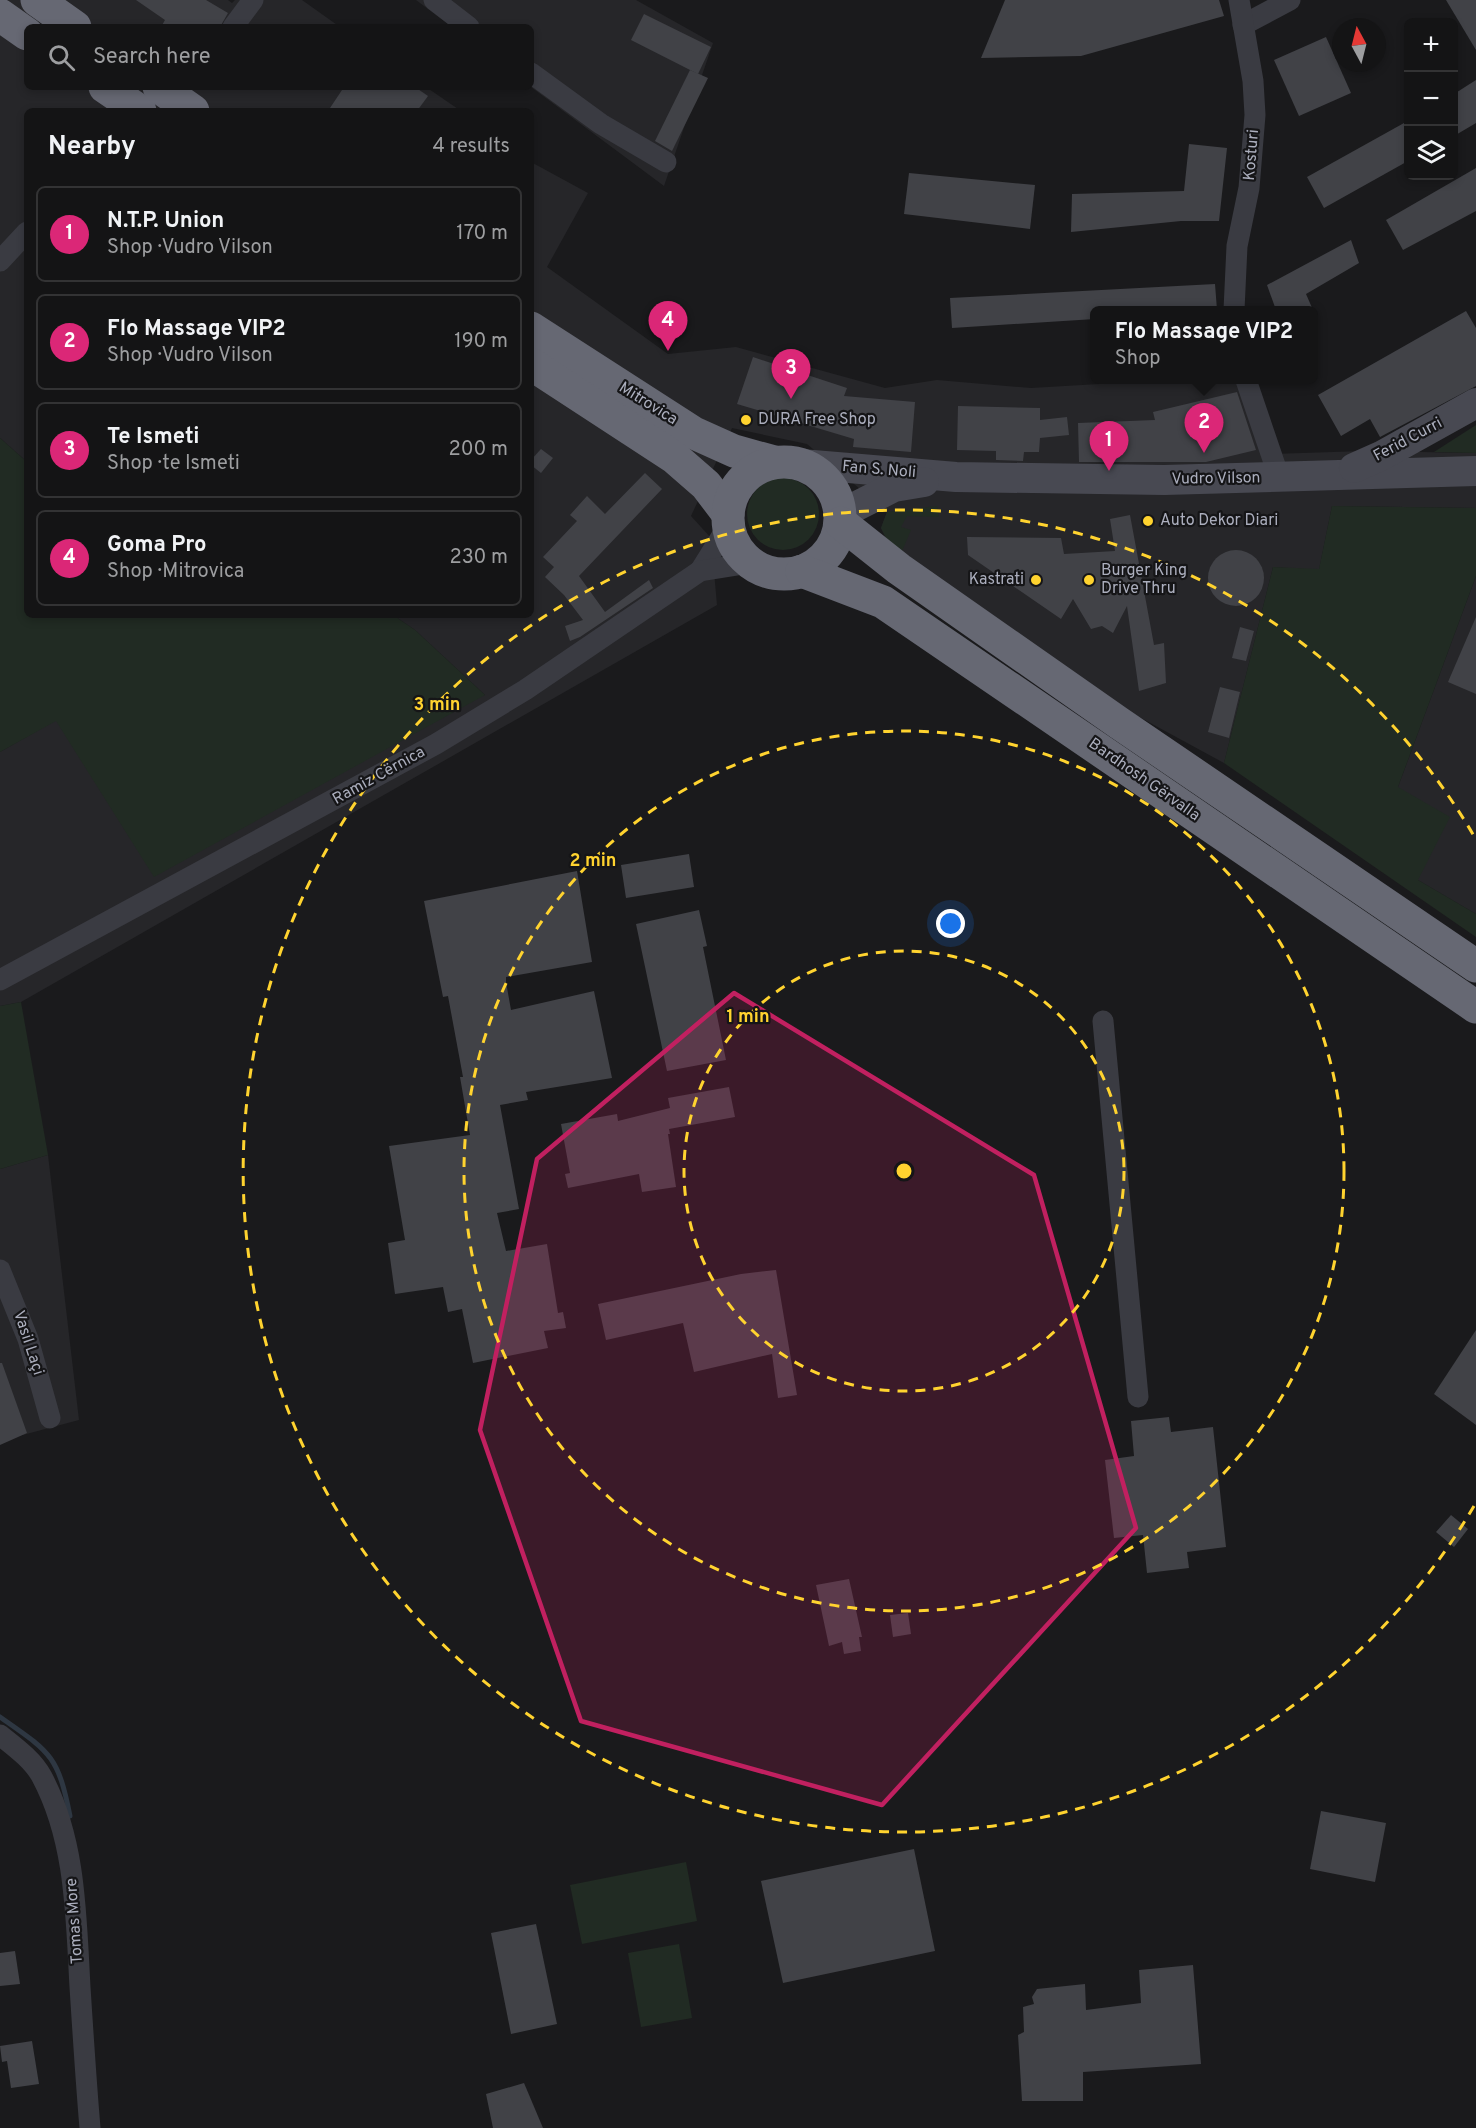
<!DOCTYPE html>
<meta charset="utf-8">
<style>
body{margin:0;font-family:Overpass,sans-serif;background:#1d1d1e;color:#f1f3f6}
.controls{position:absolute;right:18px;top:18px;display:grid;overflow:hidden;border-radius:9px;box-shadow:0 3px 9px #0003}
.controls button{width:54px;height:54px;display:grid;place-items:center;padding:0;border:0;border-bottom:2px solid #333334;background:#141415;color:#f1f3f6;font:30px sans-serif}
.compass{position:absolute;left:1332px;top:18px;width:54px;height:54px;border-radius:50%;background:#141415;box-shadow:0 3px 9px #0003;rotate:353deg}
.you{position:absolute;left:951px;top:924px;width:21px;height:21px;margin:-15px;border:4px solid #fff;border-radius:50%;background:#1a73e8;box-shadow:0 0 0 9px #1a73e833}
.badge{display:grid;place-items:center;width:39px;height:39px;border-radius:50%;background:#db2777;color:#fff;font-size:20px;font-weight:700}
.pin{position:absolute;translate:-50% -50px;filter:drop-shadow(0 2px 3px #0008)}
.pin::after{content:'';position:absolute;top:32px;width:21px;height:18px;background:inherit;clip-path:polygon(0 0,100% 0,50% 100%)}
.popup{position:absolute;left:1090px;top:306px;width:228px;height:78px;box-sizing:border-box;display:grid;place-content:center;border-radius:9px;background:#141415;filter:drop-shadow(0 2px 4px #0005);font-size:20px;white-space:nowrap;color:#9d9ea0}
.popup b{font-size:22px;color:#f1f3f6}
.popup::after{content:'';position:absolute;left:50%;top:100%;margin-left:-12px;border:12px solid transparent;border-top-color:#141415}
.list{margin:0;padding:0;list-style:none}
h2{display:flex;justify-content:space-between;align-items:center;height:78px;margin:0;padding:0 24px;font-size:26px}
h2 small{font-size:20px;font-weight:400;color:#9d9ea0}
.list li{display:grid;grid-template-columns:39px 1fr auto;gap:18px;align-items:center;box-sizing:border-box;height:96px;margin:0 12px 12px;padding:0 12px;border:2px solid #333334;border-radius:9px}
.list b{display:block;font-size:22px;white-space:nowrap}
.list p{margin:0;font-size:20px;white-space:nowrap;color:#9d9ea0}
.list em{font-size:20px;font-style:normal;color:#9d9ea0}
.icon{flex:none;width:33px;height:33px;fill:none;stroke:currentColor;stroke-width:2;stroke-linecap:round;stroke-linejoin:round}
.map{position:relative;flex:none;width:1476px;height:2128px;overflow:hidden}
.search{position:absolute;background:#141415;box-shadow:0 3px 9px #0003;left:24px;top:24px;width:510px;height:66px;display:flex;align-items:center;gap:15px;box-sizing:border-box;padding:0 21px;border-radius:9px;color:#9d9ea0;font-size:22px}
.panel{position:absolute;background:#141415;box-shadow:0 3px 9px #0003;left:24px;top:108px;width:510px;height:510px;border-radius:9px}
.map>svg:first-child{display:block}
</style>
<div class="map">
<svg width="1476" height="2128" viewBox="0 0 1476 2128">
<rect width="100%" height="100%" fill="#1a1a1c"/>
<g fill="#262629">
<polygon points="0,0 228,0 232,3 235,0 302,0 340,27 27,27 27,87 426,87 461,111 27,111 27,462 0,438"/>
<polygon points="416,0 636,0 713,43 664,186 531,87 531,27 452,27"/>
<polygon points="531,162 588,193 547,267 668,354 736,347 885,388 937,380 1031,388 1167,380 1250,380 1272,454 1364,451 1476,453 1476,508 1332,506 1319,570 1273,567 1224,763 1108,700 892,550 881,528 887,512 807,444 732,428 691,516 711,538 717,605 21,1002 0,1006 0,752 56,720 485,695 415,630 393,615 531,615"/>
<polygon points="1476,576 1476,914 1418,880 1398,787"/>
<polygon points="48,1155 79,1420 0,1441 0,1169"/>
</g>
<g fill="#212b23">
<polygon points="1476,425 1476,453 1434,452"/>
<polygon points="0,438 27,462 27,615 393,615 415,630 485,695 154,877 56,721 0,752"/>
<circle cx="783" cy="514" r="36"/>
<polygon points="937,506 939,517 907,516 901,527 911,530 900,556 892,550 881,528 887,512"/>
<polygon points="1332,506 1476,508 1476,576 1398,787 1450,817 1418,880 1476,914 1476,937 1224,763 1273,567 1319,569"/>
<polygon points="21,1002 48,1155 0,1169 0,1006"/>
<polygon points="686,1862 697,1921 582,1944 570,1885"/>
<polygon points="679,1944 692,2018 641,2027 628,1953"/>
</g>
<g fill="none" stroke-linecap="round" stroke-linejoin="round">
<path stroke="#2e3742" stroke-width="5" d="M0,1717C50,1752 58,1755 70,1816"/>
</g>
<g fill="#414247">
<polygon points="136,0 206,0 228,13 220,27 161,27 165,20"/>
<polygon points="1005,0 1219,0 1224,16 1081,56 981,58"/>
<polygon points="1446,0 1476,0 1476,50"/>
<polygon points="644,14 711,47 698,74 631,40"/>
<polygon points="1326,37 1351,93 1299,116 1274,60"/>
<polygon points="690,70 708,78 672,151 655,141"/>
<polygon points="1476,80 1476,123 1454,136 1454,94"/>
<polygon points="344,87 415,87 428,96 417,111 328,111"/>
<polygon points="1404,123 1408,132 1408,161 1324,208 1307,177"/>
<polygon points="1189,144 1227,148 1219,221 1181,221 1071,232 1072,194 1184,191"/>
<polygon points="1476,168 1476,211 1403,250 1386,220"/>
<polygon points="909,173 1035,185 1030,229 904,214"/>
<polygon points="1351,240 1359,263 1306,294 1313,310 1276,310 1267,285"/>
<polygon points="1215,284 1217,310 1095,310 1095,319 952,328 950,298"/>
<polygon points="1466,311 1476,328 1476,386 1380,437 1370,419 1341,436 1318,395"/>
<polygon points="753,357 847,388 844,396 915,402 911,452 853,447 854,439 737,404"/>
<polygon points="1237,392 1256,450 1206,462 1079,462 1078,423 1155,420 1153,412"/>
<polygon points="958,406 1040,408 1040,420 1067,417 1069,435 1040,438 1039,452 1024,452 1023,461 996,460 996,451 957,450"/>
<polygon points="541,449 553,458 541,473 531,465 531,460"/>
<polygon points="645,473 662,489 579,576 605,612 649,580 653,588 580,637 570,641 565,626 583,620 564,595 545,577 554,567 543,557 577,521 570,515 587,496 605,514"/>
<polygon points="1130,515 1154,645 1164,643 1166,683 1139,691 1127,606 1113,633 1102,626 1091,629 1073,599 1061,619 968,555 967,537 1061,538 1064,554 1115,551 1110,519"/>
<circle cx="1236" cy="578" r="28"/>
<polygon points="1476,617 1476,694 1448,682"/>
<polygon points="1240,627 1254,631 1246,661 1232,658"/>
<polygon points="1220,687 1240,692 1229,738 1208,732"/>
<polygon points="689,854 694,887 626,898 621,865"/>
<polygon points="577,871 592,962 506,977 506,982 511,1010 594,991 612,1078 526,1092 528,1100 500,1105 519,1209 497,1213 506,1251 547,1244 558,1313 563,1312 566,1328 544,1331 548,1348 473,1363 462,1309 448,1312 443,1287 395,1294 388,1243 405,1240 389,1146 470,1135 460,1077 463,1077 448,996 443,997 424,901"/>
<polygon points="699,910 707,946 703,947 726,1060 667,1071 636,924"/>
<polygon points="729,1087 735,1117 669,1129 670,1134 668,1134 676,1187 642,1192 639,1174 568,1188 565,1174 570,1173 561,1124 617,1114 618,1121 670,1108 668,1098"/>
<polygon points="776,1270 797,1395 778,1398 772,1354 694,1372 683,1323 606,1340 598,1304 741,1274"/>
<polygon points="1476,1330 1476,1425 1434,1394"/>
<polygon points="0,1363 2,1363 27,1433 0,1445"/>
<polygon points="1169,1417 1171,1432 1213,1427 1226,1547 1187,1552 1189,1568 1147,1573 1143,1535 1114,1538 1105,1460 1134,1456 1131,1421"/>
<polygon points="1451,1515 1468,1529 1454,1547 1436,1532"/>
<polygon points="849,1579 862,1637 859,1637 861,1651 844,1654 842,1642 829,1646 816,1585"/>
<polygon points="908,1613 911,1634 893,1637 890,1615"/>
<polygon points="1321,1811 1386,1823 1375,1882 1310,1869"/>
<polygon points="914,1849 935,1951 783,1983 761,1881"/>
<polygon points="536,1924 557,2024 511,2034 491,1933"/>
<polygon points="15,1951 20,1984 0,1986 0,1953"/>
<polygon points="1193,1965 1201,2064 1083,2072 1083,2101 1022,2101 1018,2035 1024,2032 1023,2007 1034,2004 1032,1997 1037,1989 1085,1984 1086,2010 1141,2003 1139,1970"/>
<polygon points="32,2041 39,2084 11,2088 7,2061 2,2062 0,2046"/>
<polygon points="524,2083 543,2128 493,2128 486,2094"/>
</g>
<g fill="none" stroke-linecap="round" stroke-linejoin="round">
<g stroke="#3a3b42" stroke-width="21">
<polyline points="434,0 469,27"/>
<polyline points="1243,25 1290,0"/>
<polyline points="233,27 253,0"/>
<polyline points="531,73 601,124 666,162"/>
<polyline points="0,261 27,232"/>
<polyline points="1234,310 1237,246 1249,188 1255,115 1253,81 1239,0"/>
<polyline points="1246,380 1279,477"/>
<polyline points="700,571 728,526"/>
<polyline points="0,980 436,744 525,690 700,571 750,563"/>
<polyline points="1103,1021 1138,1397"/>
<polyline points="0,1270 28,1339 50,1418"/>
<path d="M0,1735C15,1747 33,1760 42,1777C76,1841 76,1916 80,1987C83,2034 86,2081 90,2128"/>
</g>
<g stroke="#484952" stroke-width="30">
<polyline points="801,464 956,477 1164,480 1476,471"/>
<polyline points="1354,468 1381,456 1476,403"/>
<polyline points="841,514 894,487 924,482"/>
</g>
<g stroke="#666873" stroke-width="33">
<polyline points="37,0 75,27"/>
<polyline points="0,15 27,34"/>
<polyline points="105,87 140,111"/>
<polyline points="159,87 193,111"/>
<polyline points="531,328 694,433 734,451 774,462"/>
<polyline points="531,364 675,458 706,485 728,514"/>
<circle cx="784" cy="518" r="56"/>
<polyline points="841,523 899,569 1119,723 1476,966"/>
<polyline points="802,571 883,602 1476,1007"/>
</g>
</g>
<path fill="#c12060" fill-opacity="0.2" stroke="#c12060" stroke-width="4.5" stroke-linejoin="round" d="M734,993L1034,1175L1136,1528L882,1805L581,1721L480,1430L537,1159Z"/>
<g fill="none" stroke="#ffd32f" stroke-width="3" stroke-dasharray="10 8">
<circle cx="904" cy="1171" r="220"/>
<circle cx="904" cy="1171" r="440"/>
<path d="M1474 1506A661 661 0 1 1 1474 836"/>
</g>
<g fill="#ffd32f" stroke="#151517" stroke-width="2">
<circle cx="746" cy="420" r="6"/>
<circle cx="1148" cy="521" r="6"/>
<circle cx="1036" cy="580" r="6"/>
<circle cx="1089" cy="580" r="6"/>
</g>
<g text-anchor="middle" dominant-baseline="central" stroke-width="4.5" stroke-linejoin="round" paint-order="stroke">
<g font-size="16" fill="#abaebd" stroke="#151517">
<text transform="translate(1252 155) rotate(-85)">Kosturi</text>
<text transform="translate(648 404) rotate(32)">Mitrovica</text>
<text transform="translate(1408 440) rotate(-28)">Ferid Curri</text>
<text transform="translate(879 470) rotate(5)">Fan S. Noli</text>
<text transform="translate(1216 479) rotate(-1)">Vudro Vilson</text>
<text transform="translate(379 776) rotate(-29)">Ramiz Cërnica</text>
<text transform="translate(1144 780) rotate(35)">Bardhosh Gërvalla</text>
<text transform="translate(28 1343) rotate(72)">Vasil Laçi</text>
<text transform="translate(75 1921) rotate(-94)">Tomas More</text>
</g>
<g font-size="16" fill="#abaebd" stroke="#151517" text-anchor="start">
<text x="758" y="420">DURA Free Shop</text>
<text x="1160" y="521">Auto Dekor Diari</text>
<text x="1101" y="571">Burger King<tspan x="1101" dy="18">Drive Thru</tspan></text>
<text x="1024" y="580" text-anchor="end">Kastrati</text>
</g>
</g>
<circle cx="904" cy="1171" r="9" fill="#ffd32f" stroke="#151517" stroke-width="3"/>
<g font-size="18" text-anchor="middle" font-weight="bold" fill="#ffd32f" stroke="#151517" stroke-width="4.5" stroke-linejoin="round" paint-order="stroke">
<text x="437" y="710">3 min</text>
<text x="593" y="866">2 min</text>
<text x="748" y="1022">1 min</text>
</g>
</svg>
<div class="controls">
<button>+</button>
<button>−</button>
<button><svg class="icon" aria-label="layers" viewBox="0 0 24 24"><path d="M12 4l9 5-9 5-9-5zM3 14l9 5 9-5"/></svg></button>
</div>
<svg class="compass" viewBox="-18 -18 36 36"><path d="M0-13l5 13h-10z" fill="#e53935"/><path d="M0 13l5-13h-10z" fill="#9d9ea0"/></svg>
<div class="you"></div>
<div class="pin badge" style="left:1109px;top:471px">1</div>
<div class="pin badge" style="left:1204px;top:453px">2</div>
<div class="popup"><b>Flo Massage VIP2</b>Shop</div>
<div class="pin badge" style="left:791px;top:399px">3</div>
<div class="pin badge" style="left:668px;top:351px">4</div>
<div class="search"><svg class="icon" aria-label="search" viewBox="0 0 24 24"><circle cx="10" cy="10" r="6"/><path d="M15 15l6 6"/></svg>Search here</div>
<section class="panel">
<h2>Nearby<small>4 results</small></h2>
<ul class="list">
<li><span class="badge">1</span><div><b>N.T.P. Union</b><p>Shop · Vudro Vilson</p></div><em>170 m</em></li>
<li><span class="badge">2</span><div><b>Flo Massage VIP2</b><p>Shop · Vudro Vilson</p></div><em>190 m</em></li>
<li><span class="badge">3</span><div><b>Te Ismeti</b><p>Shop · te Ismeti</p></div><em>200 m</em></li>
<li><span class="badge">4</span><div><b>Goma Pro</b><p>Shop · Mitrovica</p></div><em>230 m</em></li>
</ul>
</section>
</div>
